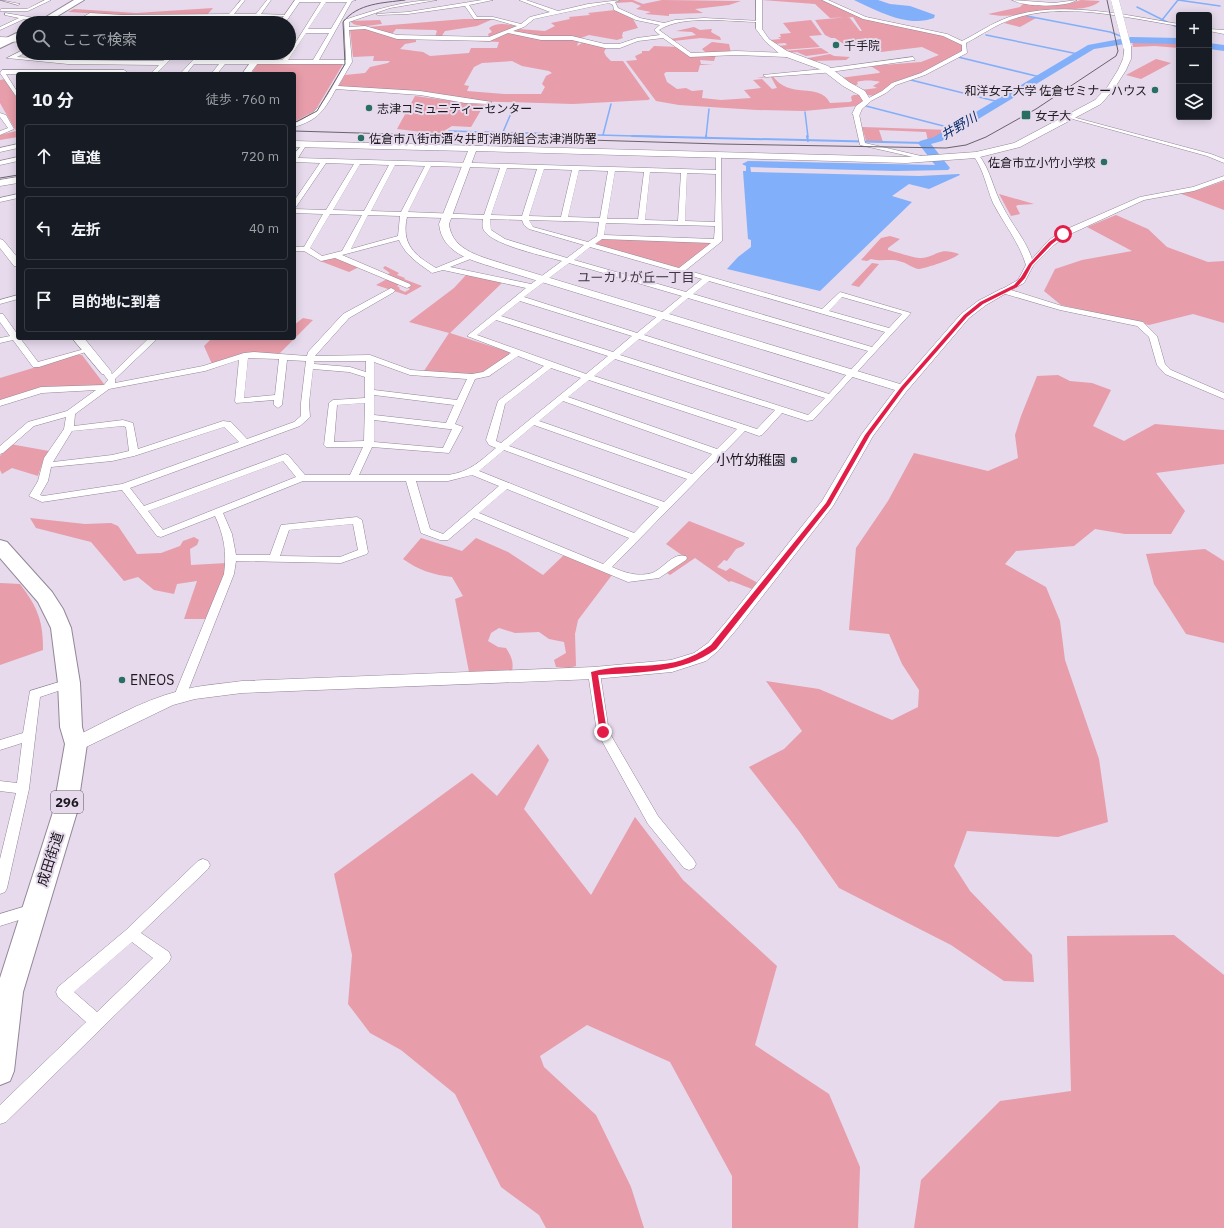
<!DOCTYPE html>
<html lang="ja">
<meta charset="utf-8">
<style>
body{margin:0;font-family:"IBM Plex Sans","Noto Sans JP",sans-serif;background:#20242c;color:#f1f3f6}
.controls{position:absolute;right:12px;top:12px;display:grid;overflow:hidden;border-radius:4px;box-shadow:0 2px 10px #0003}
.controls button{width:36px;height:36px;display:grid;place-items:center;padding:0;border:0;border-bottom:1px solid #363941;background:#171b24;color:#f1f3f6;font:20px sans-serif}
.stop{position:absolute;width:12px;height:12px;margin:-9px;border:3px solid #e11d48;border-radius:50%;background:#fff}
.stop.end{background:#e11d48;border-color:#fff;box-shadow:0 1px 4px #0008}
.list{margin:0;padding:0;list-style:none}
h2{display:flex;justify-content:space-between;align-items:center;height:52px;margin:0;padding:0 16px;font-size:17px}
h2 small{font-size:13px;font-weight:400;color:#9ea1a6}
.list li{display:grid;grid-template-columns:26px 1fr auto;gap:12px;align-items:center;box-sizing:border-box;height:64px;margin:0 8px 8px;padding:0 8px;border:1px solid #363941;border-radius:4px}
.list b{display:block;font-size:15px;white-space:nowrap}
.list em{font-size:13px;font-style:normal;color:#9ea1a6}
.icon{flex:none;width:22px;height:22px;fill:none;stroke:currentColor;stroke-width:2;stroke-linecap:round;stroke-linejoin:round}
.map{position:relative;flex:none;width:1224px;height:1228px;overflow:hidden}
.search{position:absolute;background:#171b24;box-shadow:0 2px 10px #0003;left:16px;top:16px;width:280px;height:44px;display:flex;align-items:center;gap:10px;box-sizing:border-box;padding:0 14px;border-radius:22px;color:#9ea1a6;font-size:15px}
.panel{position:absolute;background:#171b24;box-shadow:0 2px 10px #0003;left:16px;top:72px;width:280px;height:268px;border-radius:4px}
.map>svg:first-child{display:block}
</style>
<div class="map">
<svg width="1224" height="1228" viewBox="0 0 1224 1228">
<rect width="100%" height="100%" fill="#e6daec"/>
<g fill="#e79daa" fill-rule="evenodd">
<polygon points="620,0 633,0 643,4 662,0 741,1 729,5 695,9 703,13 669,14 669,16 645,14 651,12 636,9 641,6 632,2 615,3"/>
<path d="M762,0H821L854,15L943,36L963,44V51L933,69L895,82L874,96L868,95L861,90L877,88L873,86L880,82C874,80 862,80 857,82L858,84C852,88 846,82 840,78L879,73L880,72L871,66L921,62L939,55L922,47L881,52L871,51L861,46L848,47L835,38H831L825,35L815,20L849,17L860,31H862L853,17L830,18L815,4Z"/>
<path d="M1081,0L1100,1C1088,12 1064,8 1049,10C1028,12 1009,19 988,14L1020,7L1024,3L1068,4Z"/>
<polygon points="213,8 207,15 120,15 68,12 74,9 136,13"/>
<path d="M615,10L633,19L638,28L623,32L622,36L623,38L617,40L589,35L578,39L583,41L578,43L577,46L585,41L607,46L604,52L606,56L611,61H623L650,99L648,100L573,104L472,101L427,93L338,87L345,75L365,73L370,67L388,63L390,61H373L374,56L353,57L350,29L365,27L379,32L416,39V42L405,44L400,49L423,52L430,56L469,53L471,48H497L499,42L476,41L489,37L488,34L492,32L489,28C499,21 508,25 519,26V29L545,31L555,26L551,23L570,19L569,17L590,15L588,13ZM512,61L522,66L549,71L552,73L546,76L542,84L545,87L541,94H504L467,91L469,86L464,85L474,67L482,63Z"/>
<polygon points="1024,15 1036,18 1020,27 1004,23"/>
<polygon points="464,19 493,19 477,26 445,31 441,37 435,37 437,31 435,30 396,29 391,35 367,27"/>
<path d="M380,20L382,24C372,25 356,29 350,21Z"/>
<polygon points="811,20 822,35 809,36 820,47 781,50 777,46 787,45 785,43 774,44 770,40 781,39 778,37 781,37 780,34 791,33 783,23"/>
<polygon points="694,27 700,30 712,29 711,32 720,37 721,40 701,38 673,41 670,39 696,35 692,32 676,31"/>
<polygon points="1132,40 1179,42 1179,48 1155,46 1133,47"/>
<polygon points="712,42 729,44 731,53 707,54 702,49"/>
<path d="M654,46L679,47L690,56L716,55L714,61L700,60L701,64L713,65H700L698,72H666L664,74L667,82L677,89L686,88L692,91L703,90L702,98L721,100L751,98L744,90L761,88L753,80L762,79L772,89L777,88L771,77L757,78L772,75C789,101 819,81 830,103L850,102L852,101L851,97L853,95H862L864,100L857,106L804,111L757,110L679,105L656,101L626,61L637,60L635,56L642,53V51H649Z"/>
<polygon points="821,48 829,53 806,56 797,52 787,53 784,51"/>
<polygon points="830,54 834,56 850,57 846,60 812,61 803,59"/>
<polygon points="1156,59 1171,63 1141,79 1126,75"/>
<polygon points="258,63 343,64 315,111 294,122 294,74 251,74"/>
<polygon points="5,79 18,100 18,137 0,140 0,135 16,131 0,103 0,80"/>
<polygon points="415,96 484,105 471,127 452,126 439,134 397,129"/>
<polygon points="862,127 951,130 937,139 928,141 926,132 879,130 883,142 866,141"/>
<polygon points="1224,181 1224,210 1179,193 1198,190"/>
<polygon points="999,194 1034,204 1018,205 1016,206 1020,214 1011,216"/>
<polygon points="1116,215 1148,229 1167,247 1208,262 1224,261 1224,323 1193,314 1149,325 1061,305 1044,291 1055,269 1082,260 1132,251 1087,227"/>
<path d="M890,236L900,239L888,248V250C896,252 911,257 919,258C937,258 937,246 959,254C955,259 926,268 919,269C914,269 907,263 902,262C891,258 882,262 871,259L867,261L861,260L881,238Z"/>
<polygon points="599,239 709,242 711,243 680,268 676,268 595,245 594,243"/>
<polygon points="332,257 335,257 359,267 349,272 320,261"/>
<polygon points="872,263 879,264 859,287 851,285"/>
<polygon points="385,266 399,273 397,275 405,278 404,279 422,286 406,295 376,285 387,279 400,284 397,286 400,288 399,289 405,292 410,289 386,275 390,273 383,268"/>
<polygon points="467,274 503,282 450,333 509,352 509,355 484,372 471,375 424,371 449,333 409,322 454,288"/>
<polygon points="303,318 313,320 279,354 261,353 212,364 204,346 212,338 294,338 294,325"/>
<polygon points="76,355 82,355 104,384 99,387 57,387 0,402 0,378"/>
<polygon points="1058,375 1070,381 1092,383 1111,390 1093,426 1124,441 1155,424 1224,430 1224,464 1156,473 1185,511 1171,534 1125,534 1095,529 1074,546 1016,551 1005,564 1046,587 1060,621 1065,660 1099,759 1108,822 1058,837 967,831 954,866 970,891 1032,955 1034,982 1004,981 951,945 839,888 799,831 749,767 784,749 802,731 766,681 819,689 892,720 918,707 919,690 902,664 889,634 849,630 856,548 888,501 914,453 988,471 1018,458 1015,435 1021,416 1037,376"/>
<polygon points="10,444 49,451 44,458 38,476 12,468 2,474 0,470 0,456"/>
<polygon points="30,518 85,524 111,523 118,526 137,554 161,553 180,546 183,541 194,537 199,540 197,545 190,549 191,565 227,563 225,574 206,619 184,619 197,581 177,584 174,594 154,590 138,577 124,581 91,542 36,528"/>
<polygon points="689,521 745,543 743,546 736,549 727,561 724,560 717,567 726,571 730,568 758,583 752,589 731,581 729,582 695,558 670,575 667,573 686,558 666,544"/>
<path d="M421,538L462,551L476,538L508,552L543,575L564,555L612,575L578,620L575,634L576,666L569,668L556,667L554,660L566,653L564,642L549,639L539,632L515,633L499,628L491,633L488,641L498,647L506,648C511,656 514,662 512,671L469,672L455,599L463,596L452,577C434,575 418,570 403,559Z"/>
<polygon points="1205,549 1224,561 1224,643 1186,634 1154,584 1146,554"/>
<path d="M0,583L20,584C38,608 43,621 43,650L0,665Z"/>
<polygon points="538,744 549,760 524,809 591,895 635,817 683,880 777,966 755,1045 829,1094 860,1167 858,1228 732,1228 732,1176 670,1062 587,1025 540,1056 544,1067 596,1115 631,1187 644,1228 546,1228 539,1215 501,1187 455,1094 401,1050 370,1033 348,1004 352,955 334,874 472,773 497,796"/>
<polygon points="1174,935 1224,975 1224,1228 914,1228 921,1180 1000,1101 1071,1091 1067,936"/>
</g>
<g fill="#82aff9">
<path d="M854,0H878L890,4L910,6L935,15L934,18C908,28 878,11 854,0Z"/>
<polygon points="191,16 269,16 264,23 184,23 188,17"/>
<polygon points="746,165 750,165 751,172 919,176 959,174 960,175 929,189 909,184 892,196 912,202 820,291 727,269 738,257 751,247 751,240 748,239 743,171 746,171"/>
</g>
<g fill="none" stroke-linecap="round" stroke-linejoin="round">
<g stroke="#82aff9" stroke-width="1.5">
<polyline points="1137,7 1179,28"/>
<polyline points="1027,16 1110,32 1131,40"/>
<polyline points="1162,20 1178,0 1220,6"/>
<polyline points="986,35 1078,54"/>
<polyline points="958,57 1040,77"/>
<polyline points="911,80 999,102"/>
<polyline points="866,106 955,129"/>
<polyline points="805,112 808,137"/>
<polyline points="449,131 671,137"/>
<polyline points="503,132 515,104"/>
<polyline points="603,135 611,104"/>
<polyline points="706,137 709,109"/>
</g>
<g stroke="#82aff9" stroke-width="2">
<polyline points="632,136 924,143"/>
<polyline points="807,136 808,141"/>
<polyline points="706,138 706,136"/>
</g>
<g fill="#82aff9" fill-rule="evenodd">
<polygon points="1131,37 1179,38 1179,44 1131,43 1094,49 942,141 931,144 950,168 948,170 896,171 748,167 742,164 748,161 935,165 918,143 920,141 934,137 1088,45"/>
<polygon points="1209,43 1224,45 1224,51 1209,49"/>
</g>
<g stroke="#928797" stroke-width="1">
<g id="street">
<polygon points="0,0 20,4 18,5"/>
<polygon points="45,0 51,0 28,11 0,11 1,9 27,9"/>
<polygon points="241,0 245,0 234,14 256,14 267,0 271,0 261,14 289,15 287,16 122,17 91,16 78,23 72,23 90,13 122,15 229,14"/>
<path d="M295,0H356L352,1L319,60H346L344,20C375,10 405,0 437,0L390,8L349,22V27L365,26L397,35L489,37L517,26L493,19H474L465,6L408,14L378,15L376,14L408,12L482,0H493L469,5L477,17H493L521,24L530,17L550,12L519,0H526L558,11L588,4L620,0L615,2L618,8L640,18L664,23L675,20L704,18L761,21L759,22C731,22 683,14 659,30L691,53L736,51L787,53L790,55L787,57L736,55L690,57L663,38L638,41L620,48H605L572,40H541L508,33L490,41L397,39L365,29L349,30L352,62L338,86L420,91L492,102L489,104L465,103L420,95L336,89C324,110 319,120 294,127V123C322,114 331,88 345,64H225L217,74H211L219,64H194L186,74H180L193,60H282L289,53L321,2H297ZM326,2H347L331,29H308ZM609,3L613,5L614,10L636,20L660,25L654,30L660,35L637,38L619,44H605L572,36H541L513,31L524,27L534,19ZM306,33H329L313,60H288Z"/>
<path d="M822,0H828L866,17L947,34L962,41C978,33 992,23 1009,17C1062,0 1125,15 1179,24V26C1126,18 1065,1 1013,19C996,24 982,35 966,43L967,53L925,75L896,85L886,93L867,103L865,102V100L882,91L892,83L921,73L962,51V45L943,36L863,19Z"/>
<path d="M1012,0L1054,3L1077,0C1064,8 1025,7 1012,0Z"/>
<polygon points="5,13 35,18 37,19 35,20 24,19 0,30 0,27 19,18 5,15"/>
<polygon points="1209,29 1224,30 1224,34 1209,31"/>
<polygon points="23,50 23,53 25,53 17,57 68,60 163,61 172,53 233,53 230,55 173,57 156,74 150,74 159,65 68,64 7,58"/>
<polygon points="913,57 915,60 823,73 766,77 763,75 823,69"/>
<polygon points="124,70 127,72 125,74 6,74 18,93 18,99 0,73 2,70"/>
<polygon points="856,112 859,114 865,143 934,159 931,161 860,145 853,114"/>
<polygon points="0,113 6,115 14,129 0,135 0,131 8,128 0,117"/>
<polygon points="1069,116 1211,154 1224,159 1224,163 1207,156 1069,118"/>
<polygon points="18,144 18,148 0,152 0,148"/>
<path d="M302,145L305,147L298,158L716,170V155L721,154L722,241L686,270L822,309L840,292L911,313L813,420L807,421L782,413L762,435L759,436L745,431L612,567C625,573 638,577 652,573C663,569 673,552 686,556L687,558L686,560L659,578L628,582L474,518L448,540H440L421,533L406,481H303L223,513L232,534L236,555H270L281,525L357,517L362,520L368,552L367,554L341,563L236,561L234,574L186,696L184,699H176L174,696L224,574C227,553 224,535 215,516L161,537L157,536L122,490L42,502L29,496L38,481L44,458L64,429L66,417L34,426L3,453L0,454V446L28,422L67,411L96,390L42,393L0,406V400L41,387L104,385L108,380L102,372L103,370H109L112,374L114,372L149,338H158L115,379V383L203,366L244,353L254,352L307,356L308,352L343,314L391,288L395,290L394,292L349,318L315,356L370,355L411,370L472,374L483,372L511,353L467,336L526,288L443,270L432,273C418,263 406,256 399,240L342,255L410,284L411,286L407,288L335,258L321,261L304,251H294V247H304L323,214L294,213V209L326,210L354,164L326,163L296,207L294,208V201L320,163L294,162V154ZM360,164L389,165L364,211L333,210ZM395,165L425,166L401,212L371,211ZM431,166L500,168L484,215L408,212ZM507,168L537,169L522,216L491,215ZM544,169L572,170L561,217L529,216ZM579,170L608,171L600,218L568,217ZM615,171L644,172L638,219H607ZM650,172L681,173L678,221L645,220ZM687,173L716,174L715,222L685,221ZM330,214L362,215L342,251L322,256L310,248ZM368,215L400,216L398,236L351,249ZM407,217L483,219C482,225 482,229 486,233C498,246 544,256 562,261L531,284L450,267L473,258L474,256L470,254L436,268C414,255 401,244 407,217ZM490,219L522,220L524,225L529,229L584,245L567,258L505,239L491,230ZM529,220L599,222L597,236L588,242L533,227ZM606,223L715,226L714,239L604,235ZM602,239L711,243L679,268L595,244ZM590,247L702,279L686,292L574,260ZM569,263L682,296L637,333L524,297ZM709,281L885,332L872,347L693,294ZM842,297L902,314L889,328L829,311ZM688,298L868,351L829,394L644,335ZM520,301L632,336L613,352L501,316ZM496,320L608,356L586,374L477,335ZM639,339L825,398L808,415L620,355ZM518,356L544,366L498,401L486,440L489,445L496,448C480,461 470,472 448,475H359L372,447L449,453L463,427L455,424L475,379L489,376ZM248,358L279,359L275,395L244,398ZM615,359L775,410L757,429L594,376ZM239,360L235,401L236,403L274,400V405L278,408L282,405L287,360L306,361L301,403V416L294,422L247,439L231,422L223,421L138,449L133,423L123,420L74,426L75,414L109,389L205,371ZM314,361H366V372L350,367L314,364ZM374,362L410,375L467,379L457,400L374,390ZM551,368L581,378L501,443L496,441L505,404ZM313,369L349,372L365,377V398L333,400L329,403L324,445L326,447H363L350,475H305L288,455L285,454L144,506L130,488L300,426L310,417L309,403ZM589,380L737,429L717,449L568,397ZM374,395L454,405L446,423L374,415ZM563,401L712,454L692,474L539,421ZM365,403L364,441L334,442L337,405ZM374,420L449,429H452L443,448L374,442ZM534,425L687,479L664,502L509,446ZM123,426L126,427L129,451L112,455L53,462L72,431ZM224,427L239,442L122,484L43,496L40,495L48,481L51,467L112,461L134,456ZM504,450L659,507L634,533L479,471ZM283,461L296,477L163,530L148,511ZM472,475L499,486L443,534L430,529L416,481H448ZM507,489L629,538L603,564L479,513ZM353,524L358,550L340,557L280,556L289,530Z"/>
<path d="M974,154H978C991,170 993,190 1003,207C1012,225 1026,240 1032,259L1048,241L1060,232L1140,197L1193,187L1224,176V180L1194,191L1144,200L1066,236L1054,245L1033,266L1024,283L1011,290L1062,306L1143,322L1157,336L1165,364L1171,370L1224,393V399L1165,374L1157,365L1149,337L1137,326L1060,310L1002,293V289L1018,280L1026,265C1019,242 1004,224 993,203C986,186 984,170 973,155Z"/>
<polygon points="18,157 18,161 0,165 0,161"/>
<polygon points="18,194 18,198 0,202 0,198"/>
<polygon points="18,295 18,299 0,304 0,300"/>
<polygon points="0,314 3,314 18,335 18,338 20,338 38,362 88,348 92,350 39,367 33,367 13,340 0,343 0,338 10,336 0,322"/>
<polygon points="594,669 598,670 600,673 609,732 658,816 694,860 696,864 694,868 689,870 684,868 648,824 597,732 588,673 590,670"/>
<polygon points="69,679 73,680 75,683 73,686 40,697 29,789 7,888 5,892 0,894 0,859 16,793 0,791 0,781 17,783 22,743 0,750 0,740 23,733 30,691"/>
<path d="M203,859L208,861L210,865L208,869L141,933L169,952L171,957L169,962L6,1122L0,1124V1105L86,1022L58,997L56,992L58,987L126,930L198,861ZM132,942L153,958L97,1012L74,992Z"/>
<polygon points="33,904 38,906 40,910 38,914 0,926 0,914"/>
</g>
</g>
<g stroke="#928797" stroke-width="1">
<g id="secondary">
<polygon points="295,0 301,0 285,23 279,23"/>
<polygon points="756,0 762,0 762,29 769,39 787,51 828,66 849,82 865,91 871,101 862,109 859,116 852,114 856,106 863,101 859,95 843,86 822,70 781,55 765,41 756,29"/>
<polygon points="0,37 23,38 23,42 0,41"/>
<path d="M1125,45L1131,46V59L1126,70L1114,89L1101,104L1020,147L976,158L906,163L476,151L449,224C452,252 484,257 507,265L900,384L961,314L978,301L1001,289L1005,288L1010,291L986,305L969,318L906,392L873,436L833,506L736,630L718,651L706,661L672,672L594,679L242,693L195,699L173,705L82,749L76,750L70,749L68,744L70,739C106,722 140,701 179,691C199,685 221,684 242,681L594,667L671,660L694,653L708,643L726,622L822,501L861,435L895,390L499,269C475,261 442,255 439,224L468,151L294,147V141L906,157L976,152L1014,143L1095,100L1108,86L1118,70L1123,59Z"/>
<polygon points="257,53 265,53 250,74 242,74"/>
<polygon points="18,177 18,183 0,186 0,180"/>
<polygon points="0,239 3,240 18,258 18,267 14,266 0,248"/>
<polygon points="72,338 84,338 110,370 112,372 110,374 102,374"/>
</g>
</g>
<g stroke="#928797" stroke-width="2">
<g id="highway">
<polygon points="74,0 84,0 46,23 36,23"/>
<polygon points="23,30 23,37 0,48 0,41"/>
<polygon points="0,540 7,542 52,592 63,609 71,628 80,683 82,727 87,744 77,812 23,992 14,1071 10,1081 0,1085 0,978 53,812 65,744 60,727 58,683 51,628 38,602 0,558"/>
</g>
</g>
<use href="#street" fill="#fff" fill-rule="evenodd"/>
<use href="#secondary" fill="#fff" fill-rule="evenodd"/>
<use href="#highway" fill="#fff" fill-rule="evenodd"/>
<g stroke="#69626c" stroke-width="1">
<path d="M294,123L317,111L345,64L343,22C358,3 383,3 405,0"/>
<polyline points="294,131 720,144 946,148 966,145 986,137 1036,109 1116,56 1118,51 1107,0"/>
<polyline points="0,178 18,175"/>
</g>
<g stroke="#928797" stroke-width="8" stroke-linecap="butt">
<polyline id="secondary-bridge" points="1115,0 1127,46"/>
</g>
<use href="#secondary-bridge" stroke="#fff" stroke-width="8"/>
</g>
<path fill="#e11d48" d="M1062,233L1065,234L1052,244L1032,265L1025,278L1017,287L983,304L967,317L904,389L870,435L830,505L716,649C682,674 638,672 598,675L607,732L606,734H600L591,672C635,660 671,675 711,645L826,503L865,435L901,387L964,315L980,302L1014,285L1021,277L1029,264L1049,242Z"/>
<g fill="#286e62" stroke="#e6daec" stroke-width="1.5">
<circle cx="836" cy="45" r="4"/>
<circle cx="1155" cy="90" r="4"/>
<circle cx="369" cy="108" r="4"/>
<rect x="1021" y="110" width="10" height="10" rx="2"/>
<circle cx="361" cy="138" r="4"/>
<circle cx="1104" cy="162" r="4"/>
<circle cx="794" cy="460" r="4"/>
<circle cx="122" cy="680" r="4"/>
</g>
<g text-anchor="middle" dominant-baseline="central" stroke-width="4" stroke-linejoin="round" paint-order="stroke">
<g font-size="12" fill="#1c181e" stroke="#e6daec" text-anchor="start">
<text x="844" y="45">千手院</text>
<text x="1147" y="90" text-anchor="end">和洋女子大学 佐倉セミナーハウス</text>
<text x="377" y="108">志津コミュニティーセンター</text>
<text x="1035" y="115">女子大</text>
<text x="369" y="138">佐倉市八街市酒々井町消防組合志津消防署</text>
<text x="1096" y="162" text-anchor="end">佐倉市立小竹小学校</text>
</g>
<g font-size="13" font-style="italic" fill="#062c6c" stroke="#e6daec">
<text transform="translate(959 126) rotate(-31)">井野川</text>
</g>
<g font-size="13" fill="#403644" stroke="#e6daec">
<text x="636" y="277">ユーカリが丘一丁目</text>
</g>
<rect fill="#e6daec" stroke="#59525c" stroke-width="1" x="51" y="791" width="32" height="22" rx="3"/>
<g font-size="13" font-weight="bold" fill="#1c181e">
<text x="67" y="802">296</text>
</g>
<g font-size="14" fill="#1c181e" stroke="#e6daec" text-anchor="end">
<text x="786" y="460">小竹幼稚園</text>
<text x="130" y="680" text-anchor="start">ENEOS</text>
</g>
<g font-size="14" fill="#1c181e" stroke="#e6daec">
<text transform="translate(50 859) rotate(-72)">成田街道</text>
</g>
</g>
</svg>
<div class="controls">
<button>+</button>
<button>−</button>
<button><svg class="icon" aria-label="layers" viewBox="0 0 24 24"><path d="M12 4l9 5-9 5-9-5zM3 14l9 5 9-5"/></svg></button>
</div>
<div class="stop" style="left:1063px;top:234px"></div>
<div class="stop end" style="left:603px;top:732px"></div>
<div class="search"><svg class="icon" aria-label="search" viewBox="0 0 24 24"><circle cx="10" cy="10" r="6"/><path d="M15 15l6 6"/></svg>ここで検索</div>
<section class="panel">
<h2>10 分<small>徒歩 · 760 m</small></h2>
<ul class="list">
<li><svg class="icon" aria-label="ahead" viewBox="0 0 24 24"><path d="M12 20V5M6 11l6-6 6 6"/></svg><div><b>直進</b></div><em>720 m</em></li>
<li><svg class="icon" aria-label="left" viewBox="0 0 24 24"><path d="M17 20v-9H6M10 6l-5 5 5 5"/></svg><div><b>左折</b></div><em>40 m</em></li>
<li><svg class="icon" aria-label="arrive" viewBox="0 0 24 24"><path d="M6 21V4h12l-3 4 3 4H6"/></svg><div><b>目的地に到着</b></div></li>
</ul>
</section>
</div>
